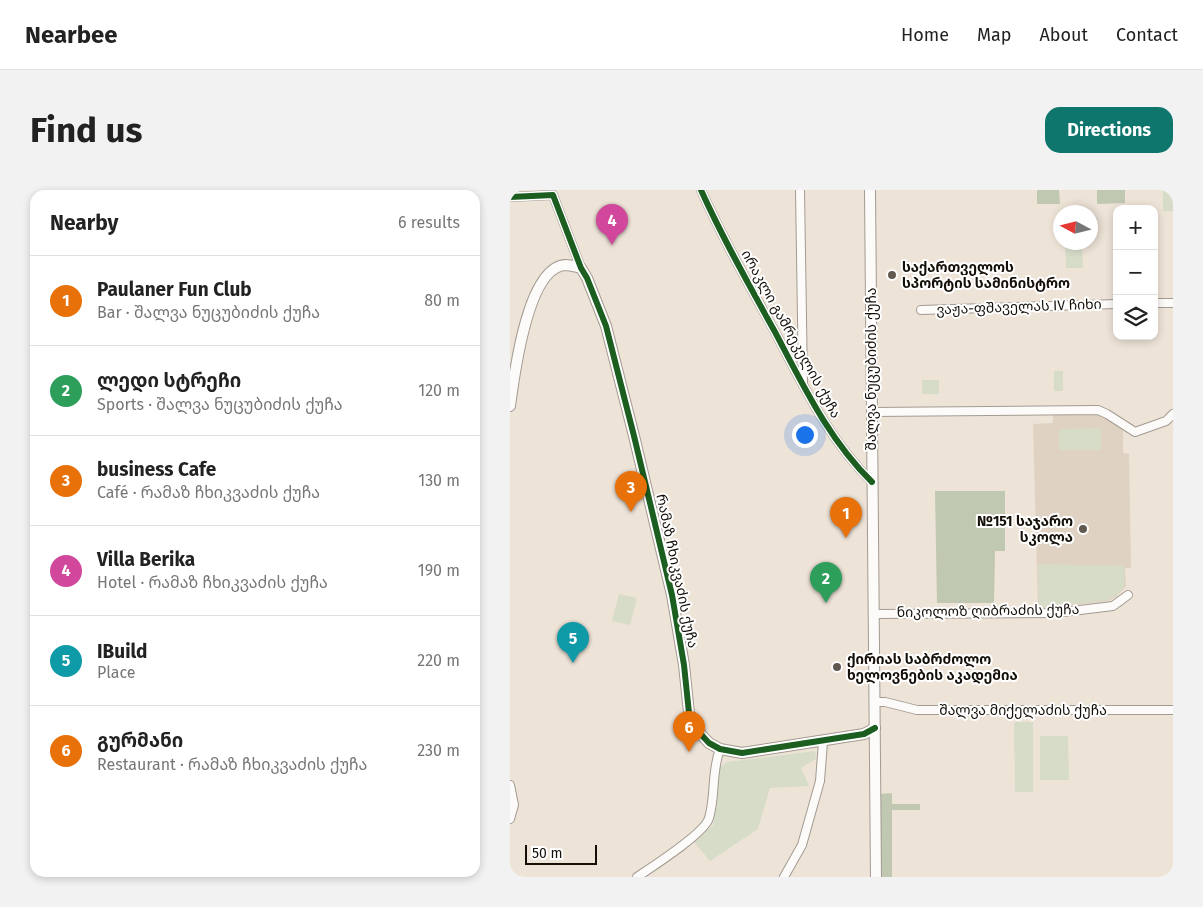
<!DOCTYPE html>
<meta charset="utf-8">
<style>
body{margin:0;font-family:"Fira Sans","Noto Sans Georgian",sans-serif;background:#f2f2f2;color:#222}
.controls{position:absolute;right:15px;top:15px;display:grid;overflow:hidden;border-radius:10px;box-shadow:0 2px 8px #0003}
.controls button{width:45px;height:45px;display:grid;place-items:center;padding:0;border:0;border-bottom:1px solid #e0e0e0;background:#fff;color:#222;font:25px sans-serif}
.compass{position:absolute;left:543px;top:15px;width:45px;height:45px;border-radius:50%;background:#fff;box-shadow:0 2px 8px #0003;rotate:277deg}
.scale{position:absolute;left:15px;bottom:12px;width:72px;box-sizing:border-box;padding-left:5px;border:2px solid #150f08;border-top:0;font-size:14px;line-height:18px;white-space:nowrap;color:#150f08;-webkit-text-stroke:4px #fff;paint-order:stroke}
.you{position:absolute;left:294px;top:244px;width:18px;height:18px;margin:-12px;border:4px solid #fff;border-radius:50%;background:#1a73e8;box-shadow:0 0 0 8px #1a73e833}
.badge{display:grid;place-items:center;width:32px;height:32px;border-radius:50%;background:#0f766e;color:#fff;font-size:16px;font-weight:700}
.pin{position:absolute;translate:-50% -41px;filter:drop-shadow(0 1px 2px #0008)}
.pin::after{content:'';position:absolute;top:26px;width:18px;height:15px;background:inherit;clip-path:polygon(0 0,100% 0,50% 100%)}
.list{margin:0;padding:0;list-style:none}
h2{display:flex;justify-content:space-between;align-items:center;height:65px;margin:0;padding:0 20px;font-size:21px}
h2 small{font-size:16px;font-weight:400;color:#767676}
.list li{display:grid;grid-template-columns:32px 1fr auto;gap:15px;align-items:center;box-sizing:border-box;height:90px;padding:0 20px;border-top:1px solid #e0e0e0}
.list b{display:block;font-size:19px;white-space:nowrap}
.list p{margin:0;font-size:16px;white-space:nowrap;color:#767676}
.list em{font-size:16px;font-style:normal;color:#767676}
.icon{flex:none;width:28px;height:28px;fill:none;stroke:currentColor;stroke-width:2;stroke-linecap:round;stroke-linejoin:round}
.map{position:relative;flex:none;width:663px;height:687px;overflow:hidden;border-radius:15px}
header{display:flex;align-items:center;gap:30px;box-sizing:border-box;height:70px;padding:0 25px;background:#fff;border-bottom:1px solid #e0e0e0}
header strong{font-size:24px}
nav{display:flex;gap:28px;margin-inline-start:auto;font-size:18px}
.intro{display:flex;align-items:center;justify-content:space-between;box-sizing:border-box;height:120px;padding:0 30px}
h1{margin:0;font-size:35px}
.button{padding:12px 22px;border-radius:15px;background:#0f766e;color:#fff;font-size:18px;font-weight:700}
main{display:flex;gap:30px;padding:0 30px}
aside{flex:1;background:#fff;border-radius:15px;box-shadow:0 2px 8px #0003}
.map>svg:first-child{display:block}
</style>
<header>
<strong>Nearbee</strong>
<nav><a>Home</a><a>Map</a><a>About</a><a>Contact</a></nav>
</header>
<div class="intro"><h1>Find us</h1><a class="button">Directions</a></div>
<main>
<aside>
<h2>Nearby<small>6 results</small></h2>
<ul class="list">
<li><span class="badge" style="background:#e8710a">1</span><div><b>Paulaner Fun Club</b><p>Bar · შალვა ნუცუბიძის ქუჩა</p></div><em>80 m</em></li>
<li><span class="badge" style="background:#2e9e5b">2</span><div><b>ლედი სტრეჩი</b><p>Sports · შალვა ნუცუბიძის ქუჩა</p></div><em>120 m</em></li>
<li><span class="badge" style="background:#e8710a">3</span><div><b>business Cafe</b><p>Café · რამაზ ჩხიკვაძის ქუჩა</p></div><em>130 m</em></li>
<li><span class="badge" style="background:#d1479c">4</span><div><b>Villa Berika</b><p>Hotel · რამაზ ჩხიკვაძის ქუჩა</p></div><em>190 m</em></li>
<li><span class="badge" style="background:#0f9aa8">5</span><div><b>IBuild</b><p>Place</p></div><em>220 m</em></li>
<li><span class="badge" style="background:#e8710a">6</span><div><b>გურმანი</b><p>Restaurant · რამაზ ჩხიკვაძის ქუჩა</p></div><em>230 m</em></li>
</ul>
</aside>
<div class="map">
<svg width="663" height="687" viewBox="0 0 663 687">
<rect width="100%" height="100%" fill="#eee3d7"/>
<polygon fill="#dfd2c3" points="580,221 595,226 613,237 613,263 619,264 621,378 615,378 616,396 606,407 598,411 528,419 523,234 543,233 543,225 549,222"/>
<g fill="#d7dcc9">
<rect x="653" y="0" width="10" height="21"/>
<polygon points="555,53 572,53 573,78 556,78"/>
<rect x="544" y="181" width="9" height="20"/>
<rect x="412" y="190" width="17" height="14"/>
<polygon points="591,238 591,260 549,260 549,239"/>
<polygon points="528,374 614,376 614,397 607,405 598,410 529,418"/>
<polygon points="109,404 127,408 120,435 102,431"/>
<polygon points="504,532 523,532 523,602 505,602"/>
<polygon points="530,546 558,546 559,590 530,590"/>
<polygon points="305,561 306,569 291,578 299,596 260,598 248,639 200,671 184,652 203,635 207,614 206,586 210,577 217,572"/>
</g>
<g fill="#c1c8b2">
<polygon points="527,0 549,0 550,14 527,14"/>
<polygon points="587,0 615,0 615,13 587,14"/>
<polygon points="425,301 495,301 495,361 485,361 484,413 427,413"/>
<polygon points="382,603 382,614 410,614 410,620 382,620 382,687 370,687 370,604"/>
</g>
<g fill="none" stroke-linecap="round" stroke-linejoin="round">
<g stroke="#a39b92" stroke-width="10">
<g id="street">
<path d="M191,0C213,49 239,95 265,142C293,195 319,250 362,292"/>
<polyline points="290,0 293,193"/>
<polyline points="0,7 43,5 71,78"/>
<polyline points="644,113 663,113"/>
<polyline points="411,120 607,114"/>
<polyline points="362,222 588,220 597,224 625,242 656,231 663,224"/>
<polyline points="363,424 545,423 603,416 618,405"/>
<polyline points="364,512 375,512 407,520 663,520"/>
<polyline points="0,595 4,615 0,629"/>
<path d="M127,687C142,677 195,643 199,628C206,604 201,583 210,559"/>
<polyline points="274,687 292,655 310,591 313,552"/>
</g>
</g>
<g stroke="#a39b92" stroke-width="12">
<g id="secondary">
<polyline points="360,0 366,687"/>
<path d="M0,216C4,187 17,76 56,75C61,75 66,77 71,78L77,88L96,136L124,246L162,405L174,475L179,523L186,539L199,553L210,559L232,563L354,544L365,538"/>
</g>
</g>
<use href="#street" stroke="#fcfbf9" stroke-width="8"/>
<use href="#secondary" stroke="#fcfbf9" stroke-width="10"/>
<g stroke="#fff" stroke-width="9">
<g id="cycleway">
<path d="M191,0C213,49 239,95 265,142C293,195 319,250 362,292"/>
<polyline points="0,7 43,5 71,78 77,88 96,136 124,246 162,405 174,475 179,523 186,539 199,553 210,559 232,563 354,544 365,538"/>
</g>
</g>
<use href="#cycleway" stroke="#1b5e20" stroke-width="6"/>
</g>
<g fill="#615950" stroke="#fff" stroke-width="2">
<circle cx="382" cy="85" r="5"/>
<circle cx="573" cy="339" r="5"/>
<circle cx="327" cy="477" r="5"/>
</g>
<g text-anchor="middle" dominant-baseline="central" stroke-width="4" stroke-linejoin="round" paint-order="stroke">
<g font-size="14" font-weight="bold" fill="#150f08" stroke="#fff" text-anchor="start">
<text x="392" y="77">საქართველოს<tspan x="392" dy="16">სპორტის სამინისტრო</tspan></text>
<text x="563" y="331" text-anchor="end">№151 საჯარო<tspan x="563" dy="16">სკოლა</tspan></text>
<text x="337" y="469">ქირიას საბრძოლო<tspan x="337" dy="16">ხელოვნების აკადემია</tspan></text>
</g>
<g font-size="14" fill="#150f08" stroke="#fff">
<text transform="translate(509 117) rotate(-2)">ვაჟა-ფშაველას IV ჩიხი</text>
<text transform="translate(281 144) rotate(61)">ირაკლი გამრეკელის ქუჩა</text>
<text transform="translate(361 179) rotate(-90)">შალვა ნუცუბიძის ქუჩა</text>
<text transform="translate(167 381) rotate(78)">რამაზ ჩხიკვაძის ქუჩა</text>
<text transform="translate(478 421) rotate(-1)">ნიკოლოზ ღიბრაძის ქუჩა</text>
<text x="513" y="520">შალვა მიქელაძის ქუჩა</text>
</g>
</g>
</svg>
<div class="controls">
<button>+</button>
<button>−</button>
<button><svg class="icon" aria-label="layers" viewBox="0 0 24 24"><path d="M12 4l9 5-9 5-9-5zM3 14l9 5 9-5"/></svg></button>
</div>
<svg class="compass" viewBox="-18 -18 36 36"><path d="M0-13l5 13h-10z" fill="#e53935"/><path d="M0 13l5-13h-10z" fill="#767676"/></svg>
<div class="scale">50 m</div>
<div class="you"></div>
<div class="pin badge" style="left:336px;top:348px;background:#e8710a">1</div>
<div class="pin badge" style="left:316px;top:413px;background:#2e9e5b">2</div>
<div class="pin badge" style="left:121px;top:322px;background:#e8710a">3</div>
<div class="pin badge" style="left:102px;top:55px;background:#d1479c">4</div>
<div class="pin badge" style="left:63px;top:473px;background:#0f9aa8">5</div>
<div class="pin badge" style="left:179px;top:562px;background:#e8710a">6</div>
</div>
</main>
